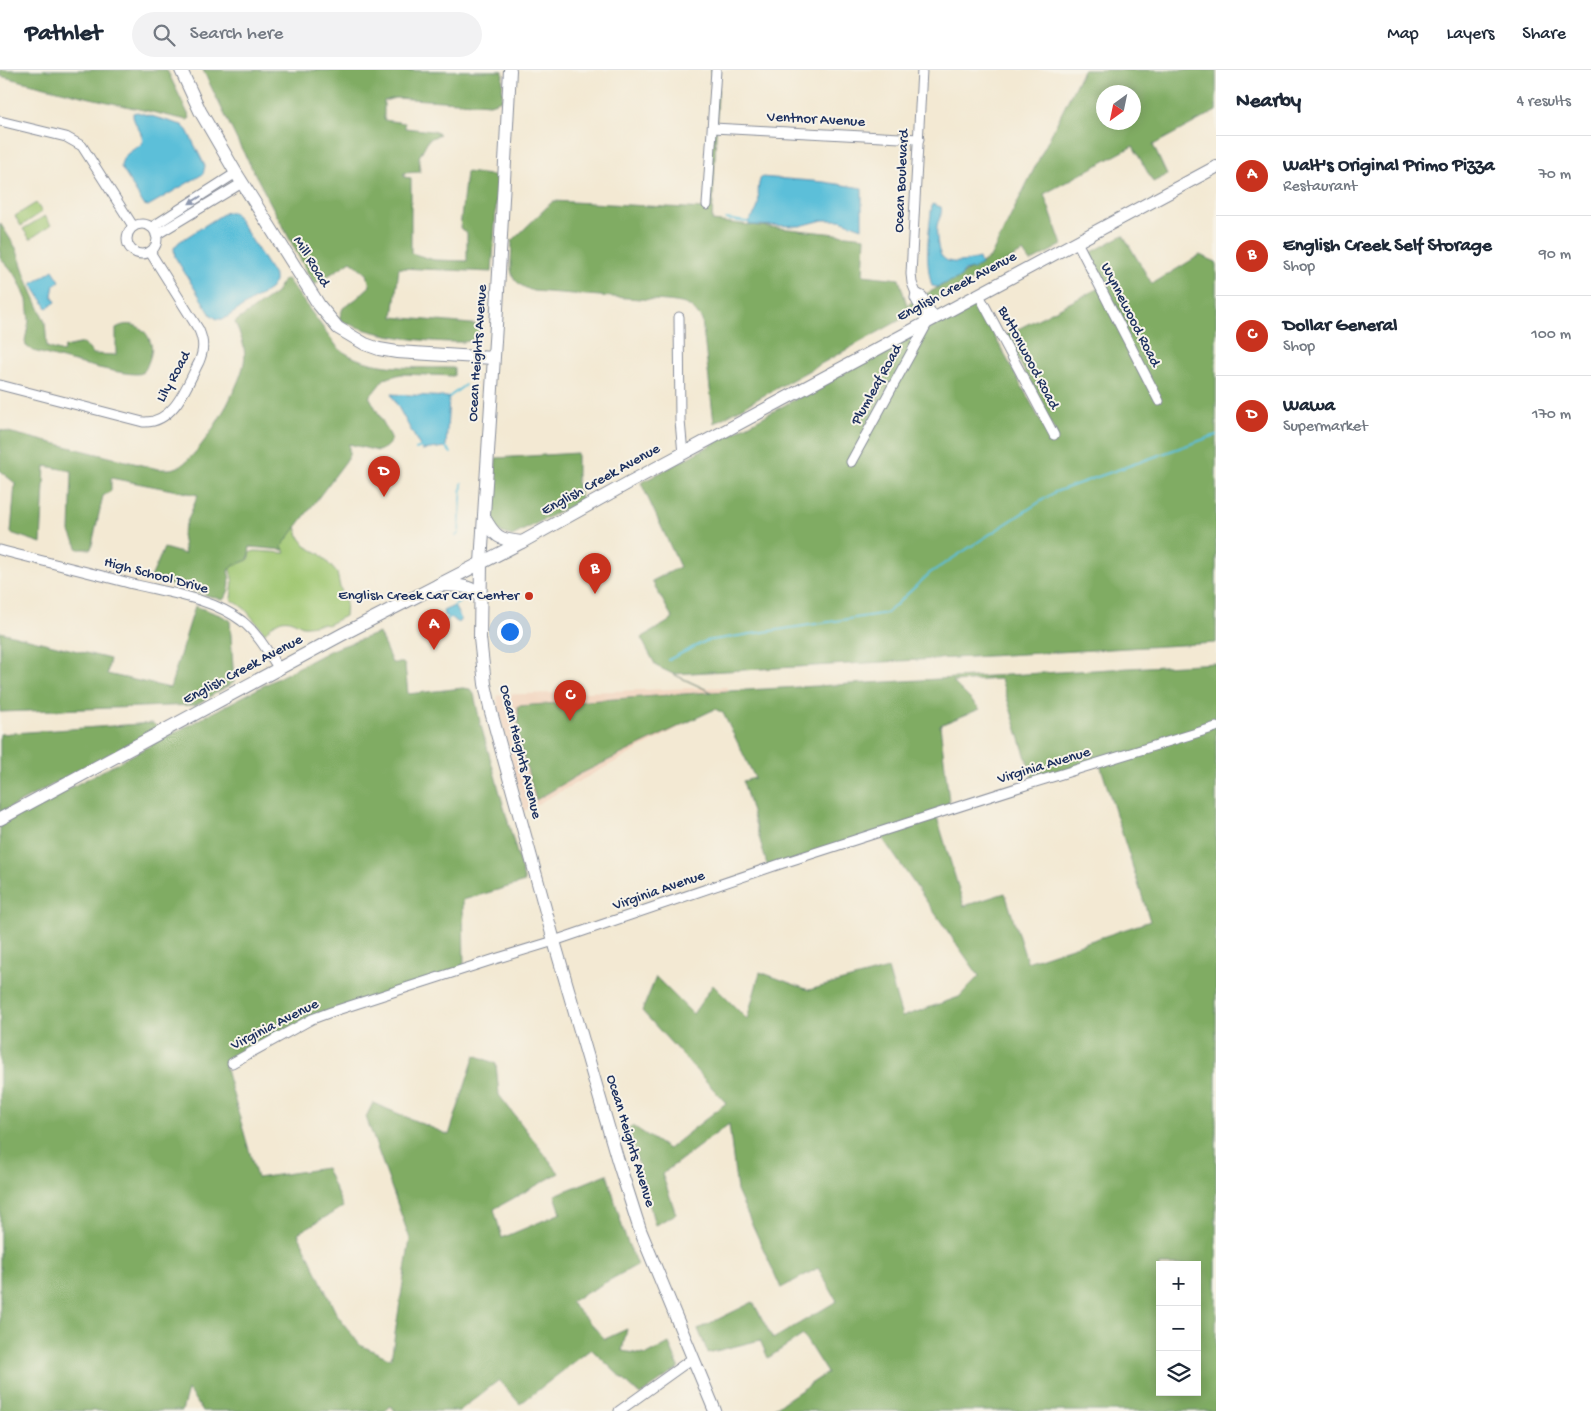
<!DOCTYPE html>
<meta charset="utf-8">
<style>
body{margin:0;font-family:"Gochi Hand",sans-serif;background:#f2f2f3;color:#1f2937}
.controls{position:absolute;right:15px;bottom:15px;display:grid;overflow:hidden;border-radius:0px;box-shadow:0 2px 12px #0003}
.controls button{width:45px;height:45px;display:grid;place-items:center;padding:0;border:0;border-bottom:1px solid #e0e1e3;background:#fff;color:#1f2937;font:25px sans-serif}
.compass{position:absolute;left:1096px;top:15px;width:45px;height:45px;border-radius:50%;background:#fff;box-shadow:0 2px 12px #0003;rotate:213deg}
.you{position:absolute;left:509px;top:561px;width:18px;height:18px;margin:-12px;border:4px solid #fff;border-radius:50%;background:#1a73e8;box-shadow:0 0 0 8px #1a73e833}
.badge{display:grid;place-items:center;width:32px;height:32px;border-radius:50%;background:#c8321e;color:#fff;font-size:16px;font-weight:700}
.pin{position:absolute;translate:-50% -41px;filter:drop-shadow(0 1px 2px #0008)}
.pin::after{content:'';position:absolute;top:26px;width:18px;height:15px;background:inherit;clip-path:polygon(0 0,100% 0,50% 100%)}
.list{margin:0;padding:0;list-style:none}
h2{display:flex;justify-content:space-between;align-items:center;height:65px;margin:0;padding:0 20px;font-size:21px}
h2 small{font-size:16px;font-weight:400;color:#747a83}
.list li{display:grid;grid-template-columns:32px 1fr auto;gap:15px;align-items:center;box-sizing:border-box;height:80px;padding:0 20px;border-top:1px solid #e0e1e3}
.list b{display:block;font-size:19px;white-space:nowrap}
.list p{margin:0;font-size:16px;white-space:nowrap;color:#747a83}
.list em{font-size:16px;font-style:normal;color:#747a83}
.icon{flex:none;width:28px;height:28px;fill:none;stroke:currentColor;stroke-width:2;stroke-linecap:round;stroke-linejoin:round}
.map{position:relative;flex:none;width:1216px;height:1341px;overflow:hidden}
header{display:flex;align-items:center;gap:30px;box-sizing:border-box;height:70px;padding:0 25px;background:#fff;border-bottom:1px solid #e0e1e3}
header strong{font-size:24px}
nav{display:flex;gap:28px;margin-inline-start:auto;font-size:18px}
.search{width:350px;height:45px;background:#f2f2f3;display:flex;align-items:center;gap:12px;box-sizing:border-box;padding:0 18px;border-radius:28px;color:#747a83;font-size:19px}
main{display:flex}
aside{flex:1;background:#fff}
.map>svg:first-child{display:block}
</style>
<header>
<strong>Pathlet</strong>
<div class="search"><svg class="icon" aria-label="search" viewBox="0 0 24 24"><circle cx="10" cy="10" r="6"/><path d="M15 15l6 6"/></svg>Search here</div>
<nav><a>Map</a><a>Layers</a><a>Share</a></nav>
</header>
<main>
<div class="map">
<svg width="1216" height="1341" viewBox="0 0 1216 1341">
<rect width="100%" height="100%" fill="#f7f3e8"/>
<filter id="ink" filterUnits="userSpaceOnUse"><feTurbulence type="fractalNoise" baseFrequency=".02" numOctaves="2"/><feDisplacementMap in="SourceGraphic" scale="10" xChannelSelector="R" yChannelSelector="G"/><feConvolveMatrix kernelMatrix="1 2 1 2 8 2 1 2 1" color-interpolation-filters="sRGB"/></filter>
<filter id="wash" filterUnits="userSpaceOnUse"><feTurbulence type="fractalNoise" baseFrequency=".0096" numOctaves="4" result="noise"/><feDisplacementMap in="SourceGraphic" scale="20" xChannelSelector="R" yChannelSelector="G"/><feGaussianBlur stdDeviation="1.12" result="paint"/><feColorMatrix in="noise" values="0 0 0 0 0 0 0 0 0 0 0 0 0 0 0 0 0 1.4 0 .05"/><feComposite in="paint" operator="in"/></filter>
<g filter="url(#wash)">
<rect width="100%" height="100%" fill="#f3e9d3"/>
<polygon fill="#f2d4be" points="727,617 730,630 524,741 498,636 497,625"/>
<g fill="#a0c772" stroke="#5e7b68">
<polygon points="36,133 42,142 21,156 15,146"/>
<polygon points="45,146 51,155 30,169 23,159"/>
<path d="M296,457L300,468L307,477L320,484L337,503L340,517L346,532L345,546L327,555C318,552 312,557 303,556C299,555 296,552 292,551C281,546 272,555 265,563L245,539L231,529L233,511L230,500C234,493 244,493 250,488L249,483L255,481L285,483L282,476Z"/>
</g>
<g fill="#80ac64" stroke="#4e6e61" fill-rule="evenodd">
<polygon points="0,0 167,0 190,48 187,50 86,27 0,6"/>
<path d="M203,0L503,1L502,30L490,34L395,28L384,31V50L405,53V58L433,61L440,64L428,70L419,87L420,102L404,103V107L411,108V183L434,190L467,191V163L460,158L466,102L498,106L492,202L399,198L393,247L482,255C482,266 475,270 464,272C430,273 369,266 339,249L343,238L356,229L370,216L367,204L351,191L314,215L238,72Z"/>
<path d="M711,0H719L712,151L865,167L863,205L899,209L907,235L990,188L1083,0H1216V41L1153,75L1167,105L1153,112L1133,76L1044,124L1062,175L1030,192L1023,182L714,353L702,250C691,234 686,233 667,231L533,221C504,210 512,198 512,171L553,131L705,139L713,58ZM1104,22H1134V52H1104Z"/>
<path d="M0,153L16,178L28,213L45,252L47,277L63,282L65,277L84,273L93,284L116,285V258C131,249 147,258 151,274C153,280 150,288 148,293C147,296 145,301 142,303C131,309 49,285 33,281L26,276L25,271L29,251L27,230L17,207L0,188Z"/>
<path d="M1123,165L1152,214L1200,185L1216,192V573L673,604L712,622L1216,593V1341H770L827,1303L803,1265L768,1288L760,1270L708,1283L698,1259L753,1232L773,1269L837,1231L818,1198L781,1218L737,1121L729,1054L662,1104L676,1144L655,1155L628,1058L633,1056L668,1079L726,1033L642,941L656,907L693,944L713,915L747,949L760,902L809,920L888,899L902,947L959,927L979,906L878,762L768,798L743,711L755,708L723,643L715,639L580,704L536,730L519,670L518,636L711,622L656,596L641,568L673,549L652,511L680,497L641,413L901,272L911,268L976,232L1050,368L1057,366L1006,265L1101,217L1085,186ZM1001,609L1032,707L1040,710L1099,691L1150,851L1027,892L1005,823L964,836L936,744L950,739L940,655L980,639L953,612ZM1160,1195H1197V1322H1160Z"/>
<path d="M287,209L338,278C368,302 418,297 454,298V306L401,304L384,309L372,324L369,326L391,367C391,375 384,379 378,381L349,374V385L346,391L282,476L284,480L250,477L248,490L235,495L228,501C231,511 231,521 223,530L165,513L149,512L164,478L185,484L182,464L198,425L111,408V421L103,426L91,479H78L70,462L72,401L45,396L41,473L11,463L15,413L0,401V360L158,399C167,399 175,400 183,394C205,378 239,319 244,293C247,278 240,265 235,252L276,223L283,210Z"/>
<polygon points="577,383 577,416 582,430 512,466 497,461 493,450 496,388"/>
<polygon points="195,536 220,545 230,550 234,612 196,635 0,642 0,562 110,589 107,604 170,618"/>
<polygon points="379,563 392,593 403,593 405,596 408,624 463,618 470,619 474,624 480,652 525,812 463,830 464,898 314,950 225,996 257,1108 326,1098 343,1137 298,1163 337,1245 360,1275 391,1289 410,1169 366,1047 373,1033 449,1065 475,985 496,994 499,1025 559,1103 494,1139 502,1168 561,1143 555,1125 607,1104 625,1166 637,1195 570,1232 605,1269 627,1259 622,1281 647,1285 669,1273 679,1298 640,1325 591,1279 520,1334 499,1310 459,1341 395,1341 391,1336 385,1341 203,1341 188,1320 182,1341 0,1341 0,755 331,580"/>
<polygon points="153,653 158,658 0,743 0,664"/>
</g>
<g fill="#5bbfd9" stroke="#3b779c">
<path d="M137,42L182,55L187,60L205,96L203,104L148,136L144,135L121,97C121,85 133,80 142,74C145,62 132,54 133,43Z"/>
<path d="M761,107L824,112L862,118V158L840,150H823L800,156L751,155L747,152C767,134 753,127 761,107Z"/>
<path d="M932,134L941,137C943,145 938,149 937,156C936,163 937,169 938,176C941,199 963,192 979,188L981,194L973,200L971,199L964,201L961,207L937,217L932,216C924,189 929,162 932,134Z"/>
<polygon points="226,142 233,142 236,145 275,207 275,212 270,219 224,249 217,249 211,245 175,187 174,178 179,172"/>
<polygon points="53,200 60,211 54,215 52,225 56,232 47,238 32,214"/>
<polygon points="391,324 449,327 446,377 422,380"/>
<polygon points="454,536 461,549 458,553 450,547 447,547 444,545 443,541"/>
</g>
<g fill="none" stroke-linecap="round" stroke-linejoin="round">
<g stroke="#5bbfd9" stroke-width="2">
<polyline points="726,149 747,152"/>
<polyline points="449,327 465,315"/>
<polyline points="446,377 451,383"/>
<polyline points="416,379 421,377"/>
<polyline points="456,466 459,463 462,413"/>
<polyline points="454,536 470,525"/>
<polyline points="446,551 450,546"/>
<polyline points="668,590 706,571 887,543 930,503 1055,422 1216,365"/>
</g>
</g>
</g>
<g filter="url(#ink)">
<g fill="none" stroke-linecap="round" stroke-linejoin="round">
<g stroke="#878c98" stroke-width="11">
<g id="street">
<polyline points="0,51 66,67 82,76 133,156"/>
<polyline points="713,58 919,69"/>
<polyline points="707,135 716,0"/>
<circle cx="142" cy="169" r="15"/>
<polyline points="152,157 236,103"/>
<polyline points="156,165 242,113"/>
<polyline points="1077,172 1159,331"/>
<polyline points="916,223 922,226 934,248"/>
<polyline points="979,225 1054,365"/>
<polyline points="679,247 680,351 683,384"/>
<path d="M0,315L143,352C174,354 187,315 199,292C204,280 204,272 199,260L150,182"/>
<polyline points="851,392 928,252 915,228 916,223 912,213 911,204 922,0"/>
<path d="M0,480C46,492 92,503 137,515C172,523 213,529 242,551C258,564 268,582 279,599"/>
<polyline points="232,993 312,949 331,942 495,889 554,871 780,794 1029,714 1216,657"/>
<polyline points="619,1341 693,1288"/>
</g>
</g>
<g stroke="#878c98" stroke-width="14">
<g id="secondary">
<polyline points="181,0 200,41 236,103 319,235 338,258 365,274 379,279 397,282 493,288"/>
<polyline points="510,0 497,239 481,493 480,568 485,614 491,642 554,871 618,1091 640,1160 715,1341"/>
<path d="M484,447C495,467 499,470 522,472"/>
<path d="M438,515C454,516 471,513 480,527"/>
<polyline points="0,749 343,564 522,472 630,412 1216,97"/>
</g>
</g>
<use href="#street" stroke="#fff" stroke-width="9"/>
<use href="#secondary" stroke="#fff" stroke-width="12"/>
</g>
<defs><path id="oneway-solid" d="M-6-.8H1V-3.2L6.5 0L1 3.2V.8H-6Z" transform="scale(1.25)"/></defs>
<use fill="#8d97ae" href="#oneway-solid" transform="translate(195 130) rotate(148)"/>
</g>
<circle fill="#c8321e" stroke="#f7f3e8" stroke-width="2" cx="529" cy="526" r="5"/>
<g text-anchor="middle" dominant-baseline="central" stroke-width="4" stroke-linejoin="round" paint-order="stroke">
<g font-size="15" fill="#1b2f5e" stroke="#f7f3e8">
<text transform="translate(816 50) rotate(3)">Ventnor Avenue</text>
<text transform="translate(902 111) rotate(-87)">Ocean Boulevard</text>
<text transform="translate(311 192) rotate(58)">Mill Road</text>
<text transform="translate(957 217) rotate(-28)">English Creek Avenue</text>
<text transform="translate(1130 245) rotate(63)">Wynnewood Road</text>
<text transform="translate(478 283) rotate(-86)">Ocean Heights Avenue</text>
<text transform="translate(1028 288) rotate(62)">Buttonwood Road</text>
<text transform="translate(174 307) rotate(-61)">Lily Road</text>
<text transform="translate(877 315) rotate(-61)">Plumleaf Road</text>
<text transform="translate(601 410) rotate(-29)">English Creek Avenue</text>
<text transform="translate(156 506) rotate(15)">High School Drive</text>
<text transform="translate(243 600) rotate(-28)">English Creek Avenue</text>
<text transform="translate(520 682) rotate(76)">Ocean Heights Avenue</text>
<text transform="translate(1044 696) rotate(-17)">Virginia Avenue</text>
<text transform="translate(659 821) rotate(-19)">Virginia Avenue</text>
<text transform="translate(275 955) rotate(-27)">Virginia Avenue</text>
<text transform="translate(630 1071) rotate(73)">Ocean Heights Avenue</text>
</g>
<g font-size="15" fill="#1b2f5e" stroke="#f7f3e8" text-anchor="end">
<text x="519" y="526">English Creek Car Car Center</text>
</g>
</g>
</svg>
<div class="controls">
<button>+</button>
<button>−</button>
<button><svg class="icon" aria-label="layers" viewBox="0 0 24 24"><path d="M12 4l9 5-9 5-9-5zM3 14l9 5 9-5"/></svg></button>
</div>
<svg class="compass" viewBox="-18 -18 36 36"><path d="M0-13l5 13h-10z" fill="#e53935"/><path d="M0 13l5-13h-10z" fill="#747a83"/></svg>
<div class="you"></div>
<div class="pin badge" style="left:434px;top:580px">A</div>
<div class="pin badge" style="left:595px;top:524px">B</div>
<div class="pin badge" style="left:570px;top:651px">C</div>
<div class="pin badge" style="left:384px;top:427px">D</div>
</div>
<aside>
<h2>Nearby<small>4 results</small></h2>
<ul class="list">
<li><span class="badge">A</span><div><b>Walt's Original Primo Pizza</b><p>Restaurant</p></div><em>70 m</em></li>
<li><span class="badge">B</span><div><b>English Creek Self Storage</b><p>Shop</p></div><em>90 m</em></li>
<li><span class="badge">C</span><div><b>Dollar General</b><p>Shop</p></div><em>100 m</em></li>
<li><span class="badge">D</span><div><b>Wawa</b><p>Supermarket</p></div><em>170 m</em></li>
</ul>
</aside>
</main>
